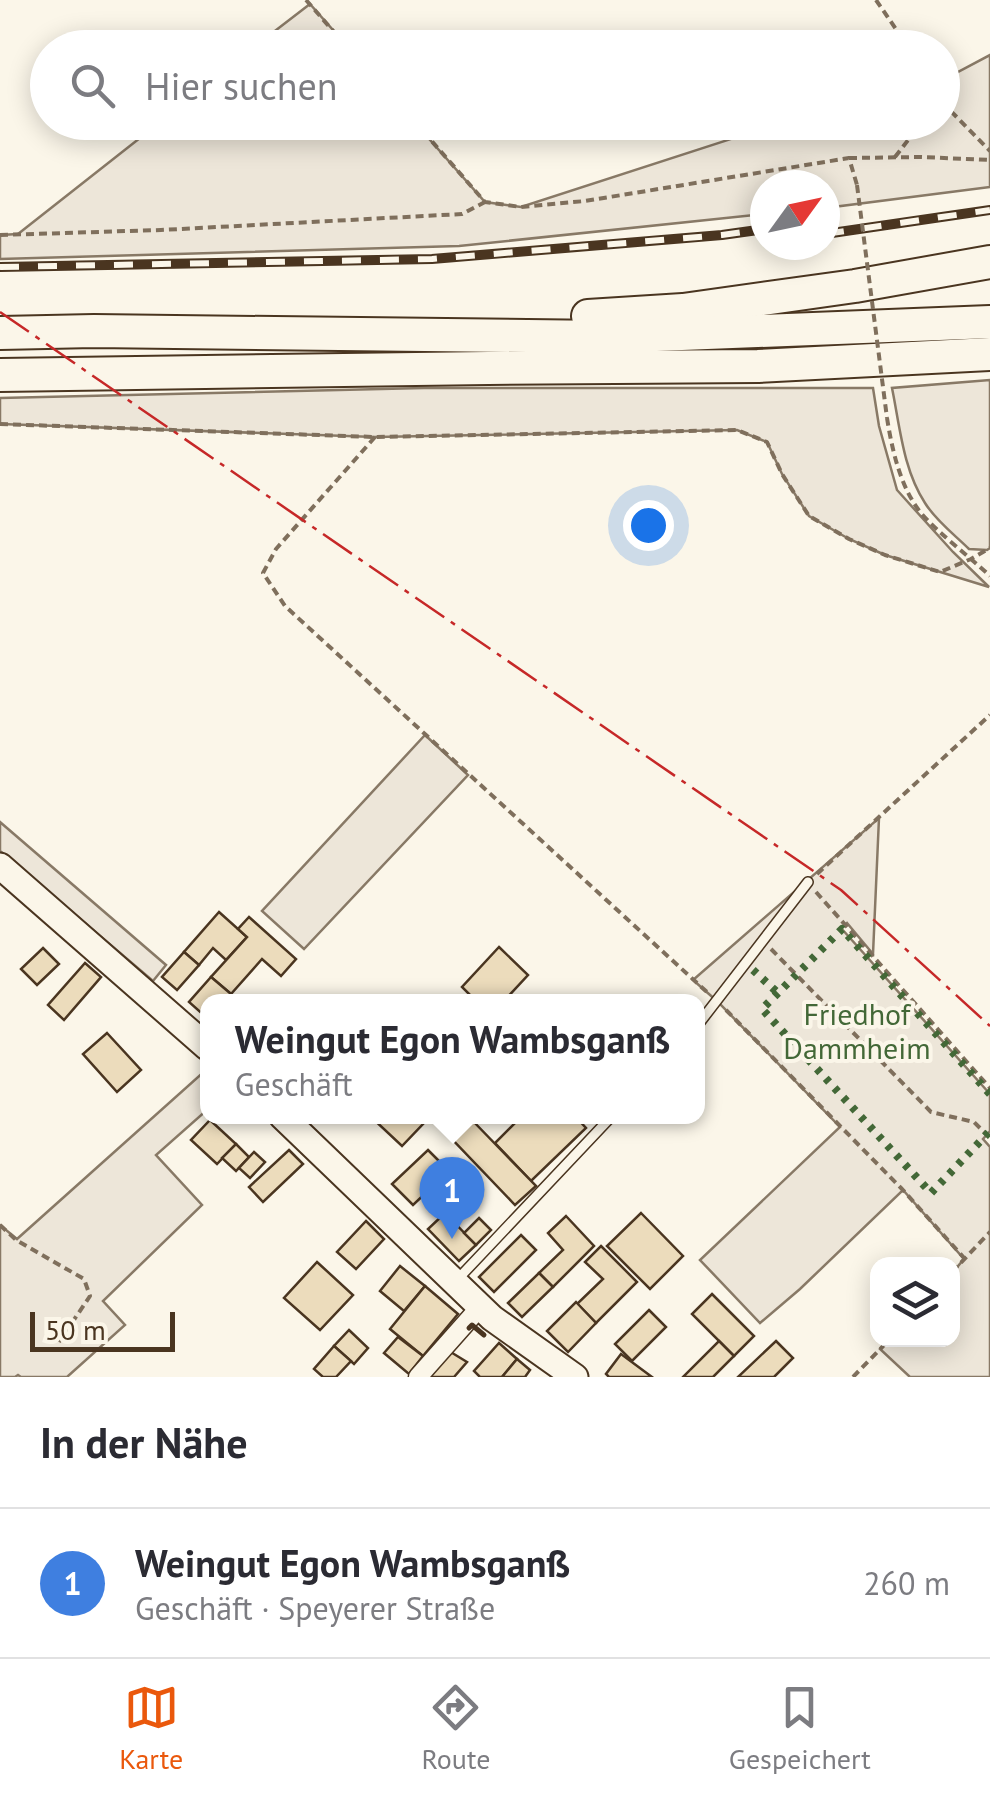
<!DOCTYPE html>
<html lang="de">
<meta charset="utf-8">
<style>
body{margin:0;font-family:"PT Sans",sans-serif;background:#f2f2f3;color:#2b2b33}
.controls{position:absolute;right:30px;bottom:30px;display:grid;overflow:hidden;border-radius:20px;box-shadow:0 5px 25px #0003}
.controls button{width:90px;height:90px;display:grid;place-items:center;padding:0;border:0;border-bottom:2px solid #e1e1e2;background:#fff;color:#2b2b33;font:50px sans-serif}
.compass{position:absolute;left:750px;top:170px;width:90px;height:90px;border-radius:50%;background:#fff;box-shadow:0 5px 25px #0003;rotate:57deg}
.scale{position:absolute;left:30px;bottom:25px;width:145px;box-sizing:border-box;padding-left:10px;border:5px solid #4a3520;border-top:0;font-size:28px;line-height:35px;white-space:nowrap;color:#4a3520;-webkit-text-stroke:8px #fbf6e9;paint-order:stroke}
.you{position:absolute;left:648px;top:525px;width:35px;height:35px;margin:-25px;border:8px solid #fff;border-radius:50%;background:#1a73e8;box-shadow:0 0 0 15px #1a73e833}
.badge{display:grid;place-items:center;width:65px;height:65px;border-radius:50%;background:#ea580c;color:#fff;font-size:32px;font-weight:700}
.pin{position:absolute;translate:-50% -82px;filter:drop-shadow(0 2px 5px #0008)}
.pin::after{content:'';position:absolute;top:52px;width:35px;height:30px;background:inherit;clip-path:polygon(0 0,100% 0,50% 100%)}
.popup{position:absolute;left:200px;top:994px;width:505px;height:130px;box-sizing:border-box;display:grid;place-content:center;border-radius:20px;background:#fff;filter:drop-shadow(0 2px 8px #0005);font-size:32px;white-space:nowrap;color:#7c7c81}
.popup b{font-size:38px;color:#2b2b33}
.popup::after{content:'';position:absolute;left:50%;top:100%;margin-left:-20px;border:20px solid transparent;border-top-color:#fff}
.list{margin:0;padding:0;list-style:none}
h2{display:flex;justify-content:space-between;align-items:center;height:130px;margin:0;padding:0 40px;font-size:42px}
h2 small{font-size:32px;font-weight:400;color:#7c7c81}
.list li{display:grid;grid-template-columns:65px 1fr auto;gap:30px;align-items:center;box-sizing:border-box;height:150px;padding:0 40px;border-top:2px solid #e1e1e2}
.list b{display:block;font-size:38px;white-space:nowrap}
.list p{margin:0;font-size:32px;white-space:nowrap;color:#7c7c81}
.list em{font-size:32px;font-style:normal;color:#7c7c81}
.icon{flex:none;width:55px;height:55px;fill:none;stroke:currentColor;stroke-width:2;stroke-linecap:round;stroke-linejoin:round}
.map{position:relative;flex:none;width:990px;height:1377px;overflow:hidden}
.search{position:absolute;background:#fff;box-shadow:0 5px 25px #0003;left:30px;right:30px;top:30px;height:110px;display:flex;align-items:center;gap:25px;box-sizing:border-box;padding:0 35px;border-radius:55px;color:#7c7c81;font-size:38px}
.sheet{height:280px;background:#fff}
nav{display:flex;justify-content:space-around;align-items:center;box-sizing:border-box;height:140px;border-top:2px solid #e1e1e2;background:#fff;font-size:28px;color:#7c7c81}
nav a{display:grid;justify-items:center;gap:5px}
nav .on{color:#ea580c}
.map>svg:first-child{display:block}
</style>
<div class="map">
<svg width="990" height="1377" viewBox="0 0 990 1377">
<rect width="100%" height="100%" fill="#fbf6e9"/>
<g fill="#ede6d9" stroke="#887966" stroke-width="2.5">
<polygon points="310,4 348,47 254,47"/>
<polygon points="990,55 990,187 825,208 825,185 765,185 765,214 459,246 0,259 0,235 18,234 159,123 415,123 485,202 521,207 780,123 942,122 943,80"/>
<path d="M990,380V548L987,550L969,549C955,535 936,521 925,503C903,469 900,427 892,388Z"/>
<polygon points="424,388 873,388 879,426 897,490 953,552 989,587 885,555 849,539 809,516 782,474 767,442 737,430 375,437 0,424 0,398"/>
<polygon points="425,735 468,775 304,949 262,911"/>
<polygon points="879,818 873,954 847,923 841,928 990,1094 990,1131 983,1139 990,1147 990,1377 910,1377 880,1349 889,1340 952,1340 953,1272 964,1259 903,1190 800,1289 760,1323 700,1260 840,1127 718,1002 693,980"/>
<polygon points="0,822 166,965 153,981 0,851"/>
<polygon points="207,1069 207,1110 156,1155 202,1205 103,1301 125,1325 67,1377 21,1377 18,1375 15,1377 0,1377 0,1225 17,1239"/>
</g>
<g fill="#ecdcbc" stroke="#4a3520" stroke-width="2.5">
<polygon points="219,912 247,937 226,960 213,948 199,965 184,952"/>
<polygon points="249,917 296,959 281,976 262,959 231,994 211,977 247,937 238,929"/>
<polygon points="499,947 528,975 503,1002 477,1002 462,987"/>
<polygon points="43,948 59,964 37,985 21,969"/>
<polygon points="184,952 199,965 177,990 162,977"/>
<polygon points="85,963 101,977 64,1020 48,1005"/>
<polygon points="211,977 231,994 224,1002 207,1002 207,1018 189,1002"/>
<polygon points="107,1033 141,1070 117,1092 83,1054"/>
<polygon points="370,1116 415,1116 423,1124 402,1146"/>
<polygon points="522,1116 575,1116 586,1128 531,1181 495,1143"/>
<polygon points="471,1119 536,1186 515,1205 451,1138"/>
<polygon points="210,1120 236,1144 217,1164 191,1140"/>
<polygon points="236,1144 249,1157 236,1171 222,1158"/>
<polygon points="289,1150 303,1164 263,1202 249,1187"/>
<polygon points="428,1150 449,1171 413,1205 392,1184"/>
<polygon points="254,1152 265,1162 250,1178 239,1168"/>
<polygon points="445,1213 476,1245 459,1261 428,1229"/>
<polygon points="641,1213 683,1256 650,1289 607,1246"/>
<polygon points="566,1216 594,1246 553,1287 539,1273 563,1250 548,1233"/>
<polygon points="479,1218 491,1230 476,1245 464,1233"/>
<polygon points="366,1221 384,1239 356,1269 337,1252"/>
<polygon points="521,1235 536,1250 494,1292 479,1277"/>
<polygon points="601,1246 637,1282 596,1323 577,1304 603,1279 585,1262"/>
<polygon points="317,1262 353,1295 320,1330 284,1298"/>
<polygon points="400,1266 425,1286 404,1311 380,1291"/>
<polygon points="539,1273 553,1287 522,1317 508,1303"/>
<polygon points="425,1286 458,1314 423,1356 390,1329"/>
<polygon points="712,1294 754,1336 734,1356 692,1314"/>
<polygon points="576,1302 596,1323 568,1352 547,1331"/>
<polygon points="649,1310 666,1327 632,1361 615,1344"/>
<polygon points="349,1330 368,1348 354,1364 334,1346"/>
<polygon points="398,1337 423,1356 409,1374 384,1353"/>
<polygon points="719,1341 734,1356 713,1377 683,1377"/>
<polygon points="776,1341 793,1358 774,1377 738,1377"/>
<polygon points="499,1343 517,1359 502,1377 480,1377 474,1371"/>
<polygon points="334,1346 351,1361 336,1377 323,1377 314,1369"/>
<polygon points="449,1351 467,1362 454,1377 427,1377"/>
<polygon points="621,1354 652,1377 609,1377 606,1374"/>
<polygon points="517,1359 530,1370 525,1377 502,1377"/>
</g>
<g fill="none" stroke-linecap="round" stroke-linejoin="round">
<g stroke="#4a3520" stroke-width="12">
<g id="lane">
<polyline points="697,1026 808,882"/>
<polyline points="456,1281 612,1116"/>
</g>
</g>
<g stroke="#4a3520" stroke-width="21">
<polyline id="street" points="418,1377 480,1307"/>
</g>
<g stroke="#4a3520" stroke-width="29">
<g id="secondary">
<polyline points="0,866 207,1047"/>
<polyline points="282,1116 492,1318 575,1377"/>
</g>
</g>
<g stroke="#4a3520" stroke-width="36">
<g id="highway">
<polyline points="588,316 683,310 855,286 990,262"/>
<polyline points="0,333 94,331 606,337 990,322"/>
<polyline points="0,375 488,368 758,366 990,354"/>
</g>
</g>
<g stroke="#7f6f5c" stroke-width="4" stroke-dasharray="8 5" stroke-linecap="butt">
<polyline points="306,0 348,48"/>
<polyline points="876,0 909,48"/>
<polyline points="942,102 990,151"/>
<polyline points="415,122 485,202 521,207 585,201 849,158 857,185"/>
<polyline points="895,157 922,122"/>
<polyline points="849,158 921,157 990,160"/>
<polyline points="0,235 161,230 462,214 485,202"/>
<path d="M887,418C892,449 900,487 921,513C938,533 970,557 990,576"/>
<polyline points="0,424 375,437 737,430 767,442 782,474 809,516 849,539 885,555 940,572 971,559 990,548"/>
<polyline points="375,437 276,549 263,573 285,606 708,993"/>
<polyline points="817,874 990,715"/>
<polyline points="816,892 990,1088"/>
<polyline points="771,949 931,1112 974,1122 990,1138"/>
<polyline points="726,1010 902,1189 965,1259"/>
<polyline points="0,1225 16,1240 84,1279 90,1296 59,1342"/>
<polyline points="952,1272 990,1232"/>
<polyline points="853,1377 889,1340"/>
</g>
<use href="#lane" stroke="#fbf6e9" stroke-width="9"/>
<use href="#street" stroke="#fbf6e9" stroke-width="18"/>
<use href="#secondary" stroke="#fbf6e9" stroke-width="25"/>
<use href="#highway" stroke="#fbf6e9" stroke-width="32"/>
<g stroke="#4a3520" stroke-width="10">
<g id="rail">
<polyline points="825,234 990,210"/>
<polyline points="0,267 432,259 722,235 765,229"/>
</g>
</g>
<use href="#rail" stroke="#fbf6e9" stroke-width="6" stroke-dasharray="19" stroke-linecap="butt"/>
<polyline stroke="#7f6f5c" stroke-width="4" stroke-dasharray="8 5" stroke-linecap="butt" points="857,185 887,418"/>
<g stroke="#436837" stroke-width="8" stroke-dasharray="5 8" stroke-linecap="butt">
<polyline points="753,970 778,993"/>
<polyline points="990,1094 842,929 762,1009 931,1193 990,1131"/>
</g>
<polyline stroke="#4a3520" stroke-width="5" points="469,1328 472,1325 484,1335"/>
<polyline stroke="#c62828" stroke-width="2.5" stroke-dasharray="35 8 5 8" stroke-linecap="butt" points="0,312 841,890 990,1026"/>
</g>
<g text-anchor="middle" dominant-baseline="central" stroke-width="8" stroke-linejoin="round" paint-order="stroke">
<g font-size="30" fill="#436837" stroke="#fbf6e9">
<text x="857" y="1013">Friedhof<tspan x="857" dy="34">Dammheim</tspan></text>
</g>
</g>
</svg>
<div class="controls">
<button><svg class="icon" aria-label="layers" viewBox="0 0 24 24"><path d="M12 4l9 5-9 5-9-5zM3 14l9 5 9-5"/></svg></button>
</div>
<svg class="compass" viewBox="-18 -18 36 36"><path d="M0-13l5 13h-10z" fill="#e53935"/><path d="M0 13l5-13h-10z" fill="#7c7c81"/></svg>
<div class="scale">50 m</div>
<div class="you"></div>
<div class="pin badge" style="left:452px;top:1239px;background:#3f7fe0">1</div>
<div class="popup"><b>Weingut Egon Wambsganß</b>Geschäft</div>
<div class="search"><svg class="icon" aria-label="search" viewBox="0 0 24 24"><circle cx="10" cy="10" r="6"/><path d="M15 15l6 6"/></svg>Hier suchen</div>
</div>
<section class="sheet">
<h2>In der Nähe<small></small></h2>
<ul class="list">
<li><span class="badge" style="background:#3f7fe0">1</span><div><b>Weingut Egon Wambsganß</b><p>Geschäft · Speyerer Straße</p></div><em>260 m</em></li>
</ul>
</section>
<nav>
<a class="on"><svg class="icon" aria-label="map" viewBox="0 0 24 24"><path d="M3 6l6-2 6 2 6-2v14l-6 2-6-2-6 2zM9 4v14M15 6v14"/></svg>Karte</a>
<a><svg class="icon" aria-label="directions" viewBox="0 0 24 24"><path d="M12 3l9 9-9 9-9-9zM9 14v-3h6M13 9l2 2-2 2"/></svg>Route</a>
<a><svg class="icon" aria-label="saved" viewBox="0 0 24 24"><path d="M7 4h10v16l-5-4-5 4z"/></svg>Gespeichert</a>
</nav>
